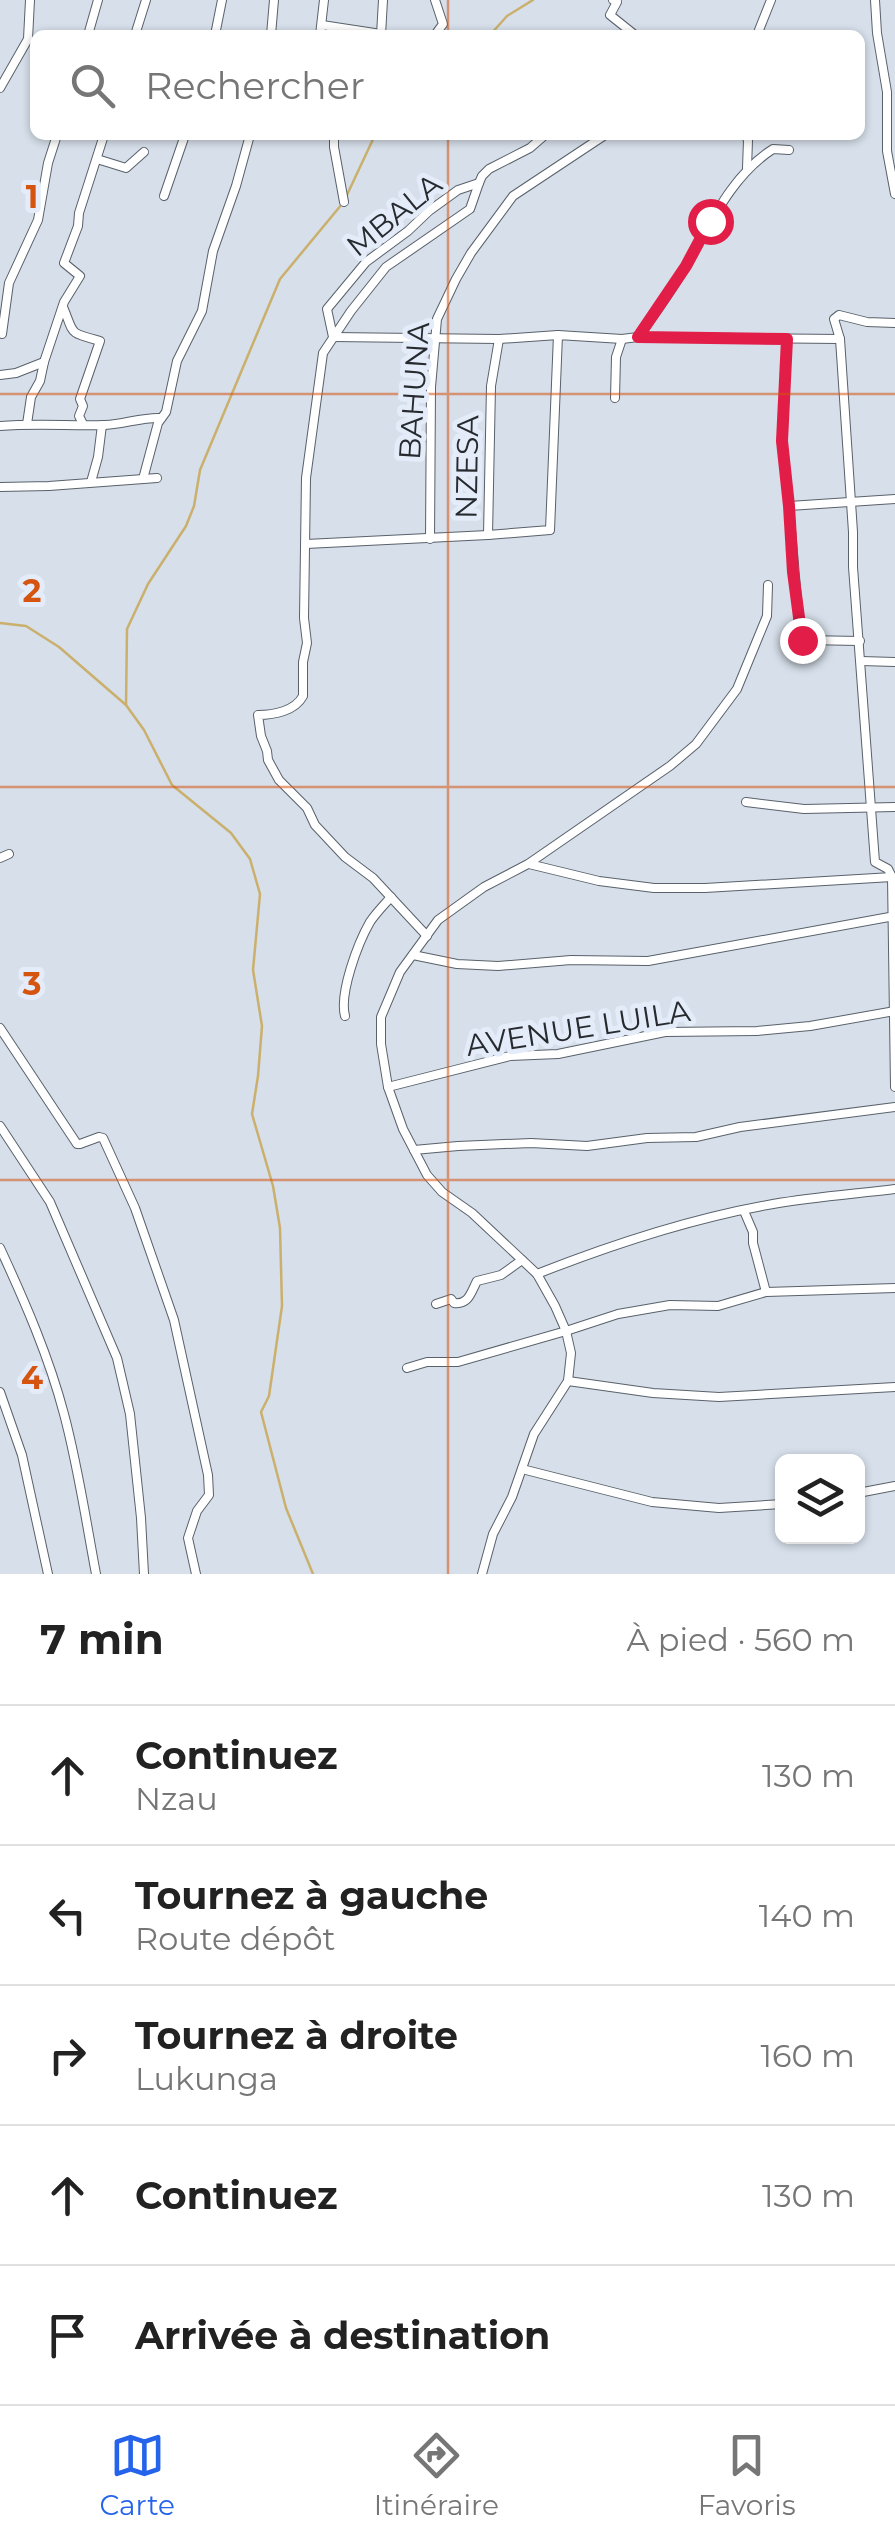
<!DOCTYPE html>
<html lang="fr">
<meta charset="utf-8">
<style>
body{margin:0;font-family:Montserrat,sans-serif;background:#f6f6f6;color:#222}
.controls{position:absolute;right:30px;bottom:30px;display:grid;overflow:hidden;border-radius:15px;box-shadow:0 2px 8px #0004}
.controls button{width:90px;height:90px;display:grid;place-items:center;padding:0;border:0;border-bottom:2px solid #e0e0e0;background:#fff;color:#222;font:50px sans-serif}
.stop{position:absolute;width:30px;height:30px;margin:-22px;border:8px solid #e11d48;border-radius:50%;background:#fff}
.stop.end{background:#e11d48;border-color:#fff;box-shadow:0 2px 10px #0008}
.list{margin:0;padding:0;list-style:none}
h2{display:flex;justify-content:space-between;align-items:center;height:130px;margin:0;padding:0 40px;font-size:42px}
h2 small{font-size:32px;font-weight:400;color:#767676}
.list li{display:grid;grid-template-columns:65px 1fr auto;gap:30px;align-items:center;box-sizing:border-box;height:140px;padding:0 40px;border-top:2px solid #e0e0e0}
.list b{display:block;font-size:38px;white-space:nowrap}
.list p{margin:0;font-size:32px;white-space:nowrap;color:#767676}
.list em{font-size:32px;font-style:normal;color:#767676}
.icon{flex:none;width:55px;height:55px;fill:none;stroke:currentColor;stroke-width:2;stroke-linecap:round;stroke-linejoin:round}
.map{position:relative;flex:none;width:895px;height:1574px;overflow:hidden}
.search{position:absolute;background:#fff;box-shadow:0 2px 8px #0004;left:30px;right:30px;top:30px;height:110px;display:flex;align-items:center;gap:25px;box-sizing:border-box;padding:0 35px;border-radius:15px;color:#767676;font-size:38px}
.sheet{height:830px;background:#fff}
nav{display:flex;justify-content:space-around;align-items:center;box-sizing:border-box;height:140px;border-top:2px solid #e0e0e0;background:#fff;font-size:28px;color:#767676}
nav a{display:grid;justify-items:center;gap:5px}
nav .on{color:#2563eb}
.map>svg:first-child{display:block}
</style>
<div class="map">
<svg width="895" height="1574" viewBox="0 0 895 1574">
<rect width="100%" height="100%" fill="#d6dfea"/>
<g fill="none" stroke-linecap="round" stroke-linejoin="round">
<g stroke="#cab06c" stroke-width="2.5">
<polyline points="490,35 507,16 533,0"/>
<polyline points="346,197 375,135"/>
<polyline points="0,623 26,626 59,647 126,705"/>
<polyline points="313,1574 286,1508 261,1412 269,1396 282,1306 280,1228 273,1186 252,1114 258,1076 262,1026 253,970 260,894 250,859 231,833 172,785 144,730 126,705 127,629 148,584 186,526 194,506 200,470 280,279 342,204"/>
</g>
<g stroke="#59616a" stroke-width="10">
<g id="minor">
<polyline points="613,0 617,2 610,15 635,35"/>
<polyline points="875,0 877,33 887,92 887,151 895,194"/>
<polyline points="322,25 381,34"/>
<polyline points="88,35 98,0"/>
<polyline points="135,35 146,0"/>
<polyline points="215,35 222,0"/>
<polyline points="271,35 274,0"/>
<polyline points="320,35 324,0"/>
<polyline points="381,35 383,0"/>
<polyline points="435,35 443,24 435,0"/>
<polyline points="757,35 771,0"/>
<polyline points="0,88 28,39 30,0"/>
<polyline points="334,135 334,147 344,202"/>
<polyline points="745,135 748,140 747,168"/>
<polyline points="97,159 126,168 144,152"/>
<polyline points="164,196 185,135"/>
<path d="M63,307C75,335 67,332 100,341L80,399L83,406L79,416L83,424"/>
<polyline points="2,334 9,283 38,220 48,163 57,135"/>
<polyline points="333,337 327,309 366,262 408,231 429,211 458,190 479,183 482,176 489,169 530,148 545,135"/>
<polyline points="333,337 499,339 558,335"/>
<polyline points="639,337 840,339 834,319 839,315 867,322 895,323"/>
<polyline points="787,339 782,441 789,506"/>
<polyline points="840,339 853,532 853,567 875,862 888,869 892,877 895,1087"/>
<polyline points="0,375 16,373 44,362"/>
<polyline points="615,398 616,357 622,339"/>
<polyline points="27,424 31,397 40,381 44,362 64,302 80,276 64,263 78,226 79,213 104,135"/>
<path d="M0,426C36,423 70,426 105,425C125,424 142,417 161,418"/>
<polyline points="143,479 158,423 166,412 177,361 202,311 213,251 236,186 250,135"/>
<polyline points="91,482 98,457 102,425"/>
<polyline points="0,487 49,486 157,478"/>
<path d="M488,535L550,530L558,335L622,339L638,337C655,314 672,290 686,266C711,223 731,176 773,149L789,150"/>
<polyline points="430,539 431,387 437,319 456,279 471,253 513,196 605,135"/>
<polyline points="306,544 488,535 491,386 499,339"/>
<polyline points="860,641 803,640 800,635 789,506 895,499"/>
<polyline points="861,661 895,662"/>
<polyline points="746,802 804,809 895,807"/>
<polyline points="0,858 9,854"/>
<polyline points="529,864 599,881 654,888 705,888 892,877"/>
<path d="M427,936L373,878L345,857L315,825L307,808L279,780L268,760L267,751L261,736L258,715C274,715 295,711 303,696V662L307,643L304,618L306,478L323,353L351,311L386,267L470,209L479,183"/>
<polyline points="413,955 457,964 498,966 571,960 648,961 895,916"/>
<path d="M345,1016C339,993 358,943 370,922C376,913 384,905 391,897"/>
<polyline points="0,1028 77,1144 80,1144 99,1137 103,1138 135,1208 174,1320 208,1475 209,1495 197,1511 188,1538 196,1574"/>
<polyline points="388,1087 510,1056 558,1054 665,1032 757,1031 810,1026 895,1011"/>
<polyline points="0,1126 50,1202 117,1358 130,1414 141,1518 144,1574"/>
<polyline points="414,1150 458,1146 531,1143 587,1146 647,1138 696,1137 740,1127 895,1107"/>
<polyline points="744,1211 753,1232 753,1243 766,1292"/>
<path d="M0,1248C25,1302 49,1357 64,1414C78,1466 86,1521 96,1574"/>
<path d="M537,1274C613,1244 692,1218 773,1204C813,1197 854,1194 895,1189"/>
<path d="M436,1304L451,1299L454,1303C469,1305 471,1292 477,1281L501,1275L522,1260"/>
<polyline points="407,1368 427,1362 458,1362 566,1331 618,1314 670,1305 718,1306 766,1292 895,1288"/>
<polyline points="568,1381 653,1393 719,1397 895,1387"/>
<polyline points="0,1392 22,1455 48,1574"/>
<polyline points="522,1469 652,1502 719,1508 782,1504"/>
<polyline points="858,1493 895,1486"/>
<polyline points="482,1574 493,1534 512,1497 534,1434 568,1381 571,1353 566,1331 555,1306 537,1274 472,1213 442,1192 427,1175 403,1129 388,1087 381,1044 381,1017 400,972 438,920 484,887 528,864 670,766 696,744 737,689 767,616 768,585"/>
</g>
</g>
<use href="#minor" stroke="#fff" stroke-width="8"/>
</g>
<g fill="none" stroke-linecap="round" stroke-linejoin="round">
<polyline stroke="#e11d48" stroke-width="12" points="710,221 686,266 638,337 787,339 782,441 789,506 793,572 802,640"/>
</g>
<path fill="none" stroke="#d55410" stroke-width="2.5" stroke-opacity="0.55" d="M448,0V35M448,135V1574M0,394H895M0,787H895M0,1180H895"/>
<g text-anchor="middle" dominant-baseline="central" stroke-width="10" stroke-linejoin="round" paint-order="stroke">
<g font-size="30" fill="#272b2f" stroke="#e3ecf8">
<text transform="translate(394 215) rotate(-39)">MBALA</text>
<text transform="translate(414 391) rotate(-86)">BAHUNA</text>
<text transform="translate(467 467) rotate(-89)">NZESA</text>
<text transform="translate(578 1028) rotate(-9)">AVENUE LUILA</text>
</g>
</g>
<g font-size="32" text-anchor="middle" font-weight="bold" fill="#d55410" stroke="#e3ecf8" stroke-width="10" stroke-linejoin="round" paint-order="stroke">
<text x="32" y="208">1</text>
<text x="32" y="602">2</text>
<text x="32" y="995">3</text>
<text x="32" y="1389">4</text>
</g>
</svg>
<div class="controls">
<button><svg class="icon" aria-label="layers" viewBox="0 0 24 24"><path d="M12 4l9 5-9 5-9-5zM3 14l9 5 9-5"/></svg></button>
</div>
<div class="stop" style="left:710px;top:221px"></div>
<div class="stop end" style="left:802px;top:640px"></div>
<div class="search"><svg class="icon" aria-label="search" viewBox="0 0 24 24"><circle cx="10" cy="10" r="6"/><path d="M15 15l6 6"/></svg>Rechercher</div>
</div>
<section class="sheet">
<h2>7 min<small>À pied · 560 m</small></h2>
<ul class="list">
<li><svg class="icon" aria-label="ahead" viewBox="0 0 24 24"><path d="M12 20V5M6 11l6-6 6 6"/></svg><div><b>Continuez</b><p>Nzau</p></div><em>130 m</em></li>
<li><svg class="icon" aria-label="left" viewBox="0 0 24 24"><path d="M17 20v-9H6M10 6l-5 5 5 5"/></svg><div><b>Tournez à gauche</b><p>Route dépôt</p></div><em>140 m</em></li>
<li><svg class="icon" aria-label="right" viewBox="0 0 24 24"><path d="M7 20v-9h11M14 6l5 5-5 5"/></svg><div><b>Tournez à droite</b><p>Lukunga</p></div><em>160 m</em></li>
<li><svg class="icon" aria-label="ahead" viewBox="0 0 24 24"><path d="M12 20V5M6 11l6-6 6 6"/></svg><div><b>Continuez</b></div><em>130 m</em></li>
<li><svg class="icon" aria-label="arrive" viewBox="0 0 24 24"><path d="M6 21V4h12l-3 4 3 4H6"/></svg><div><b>Arrivée à destination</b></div></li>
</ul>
</section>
<nav>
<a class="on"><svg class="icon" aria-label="map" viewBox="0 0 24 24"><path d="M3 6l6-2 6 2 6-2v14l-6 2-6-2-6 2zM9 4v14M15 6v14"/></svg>Carte</a>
<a><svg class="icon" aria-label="directions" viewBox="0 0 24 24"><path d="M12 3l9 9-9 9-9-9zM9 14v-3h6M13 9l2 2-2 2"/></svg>Itinéraire</a>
<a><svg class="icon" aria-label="saved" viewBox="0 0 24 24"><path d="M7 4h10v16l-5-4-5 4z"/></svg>Favoris</a>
</nav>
